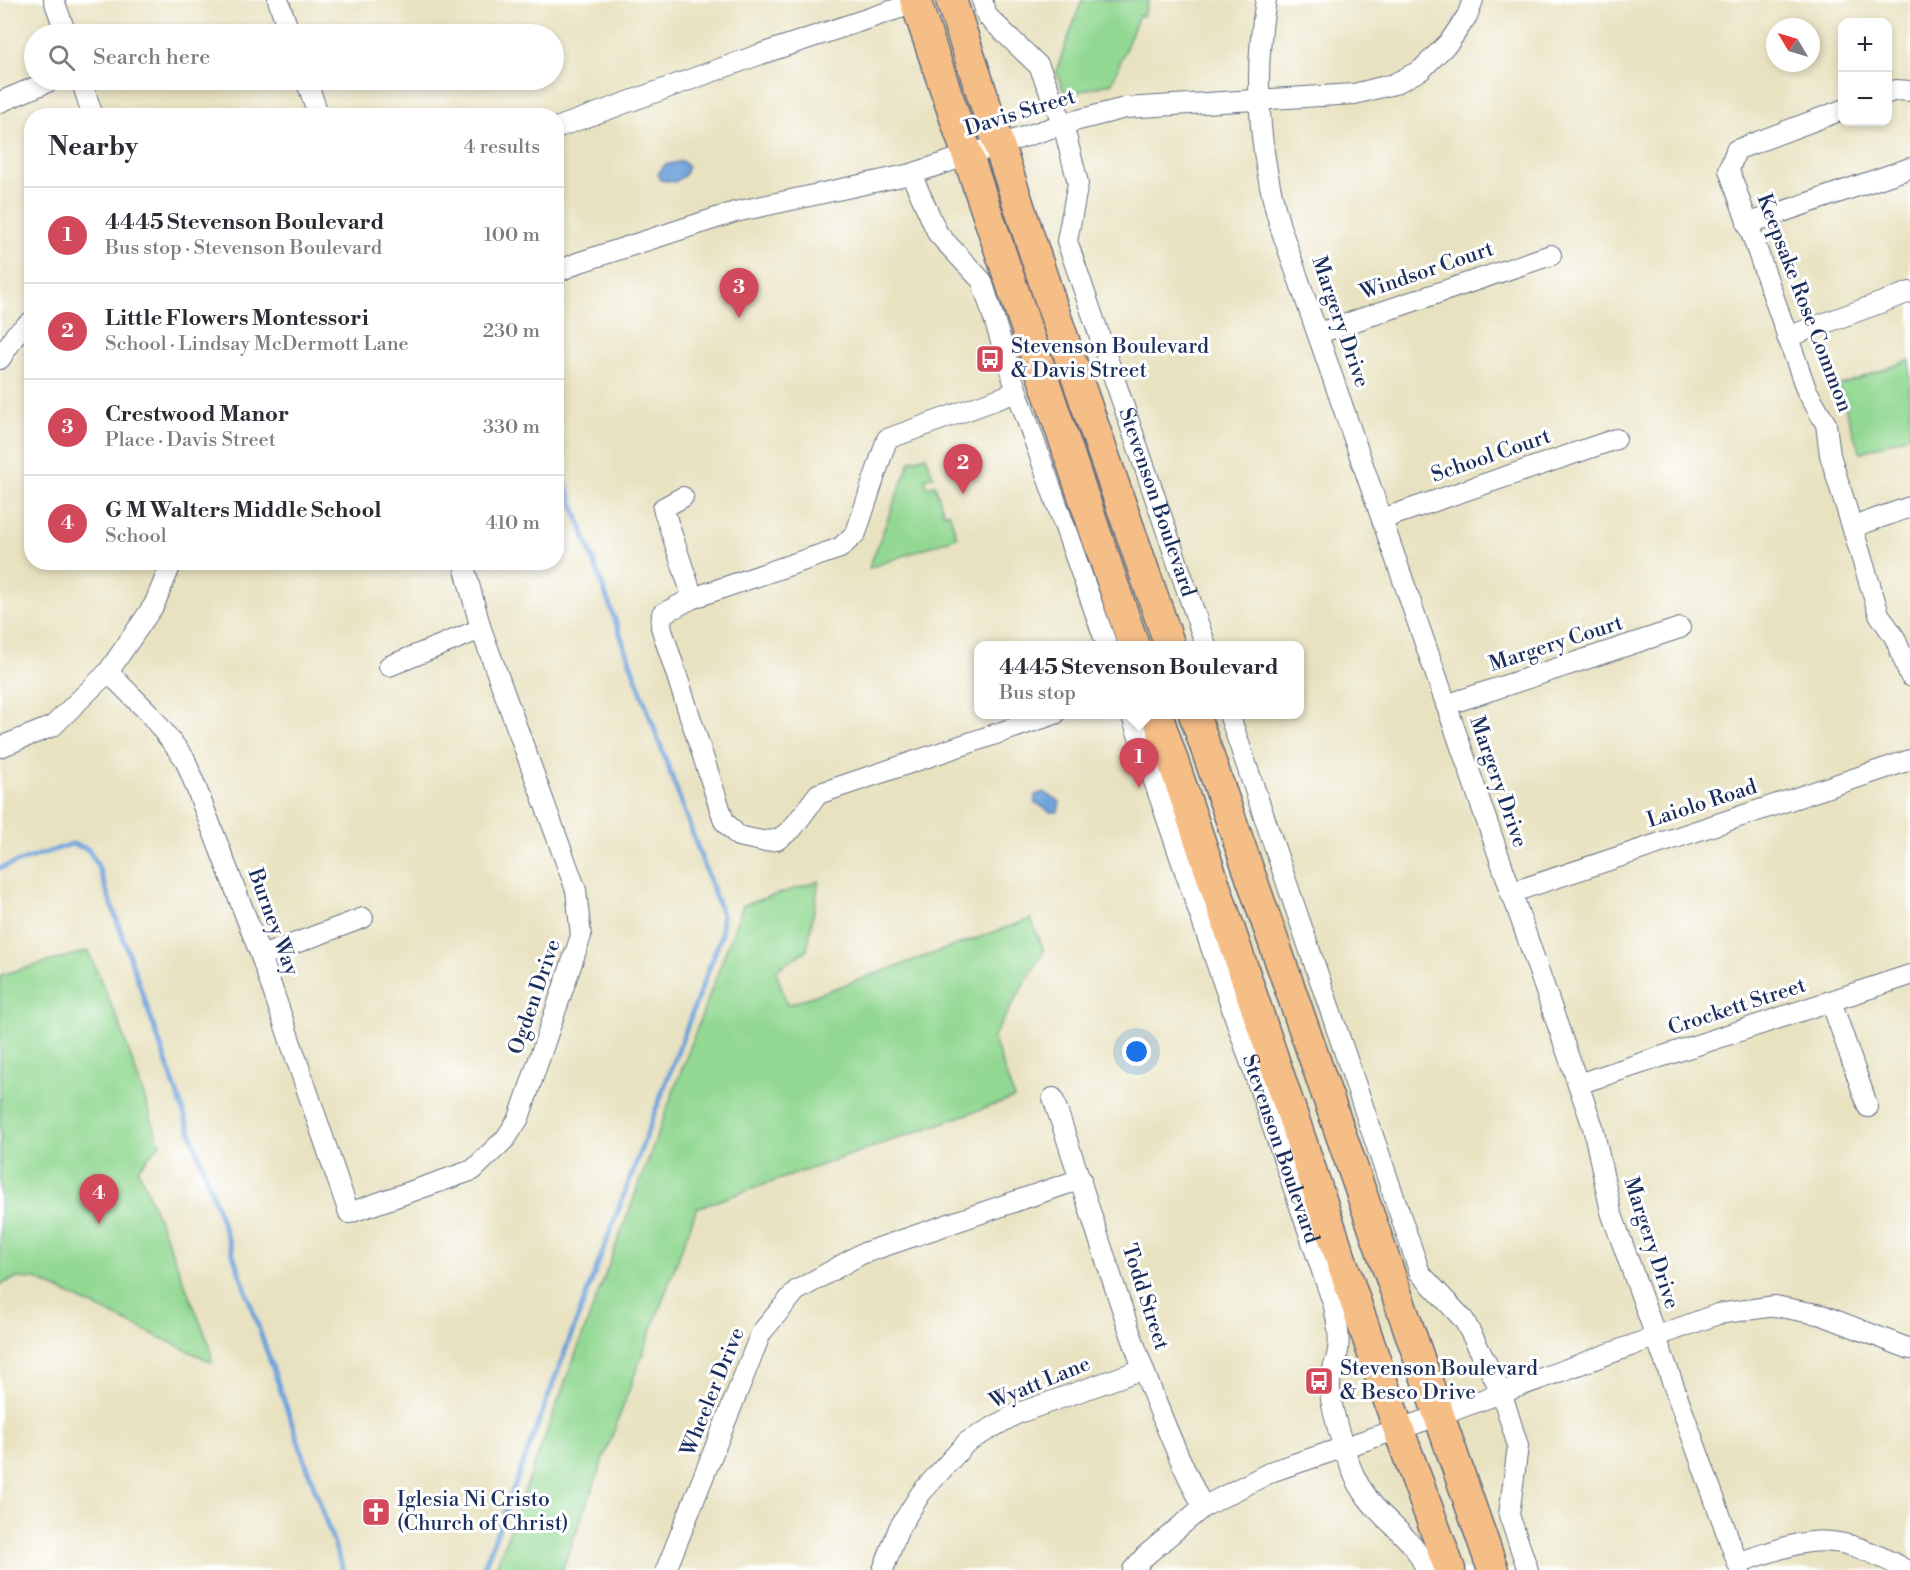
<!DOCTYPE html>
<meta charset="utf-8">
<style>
body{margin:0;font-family:"Libre Bodoni",serif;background:#f7f7f7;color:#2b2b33}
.controls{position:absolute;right:18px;top:18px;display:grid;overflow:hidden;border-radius:12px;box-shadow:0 3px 9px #0003}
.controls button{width:54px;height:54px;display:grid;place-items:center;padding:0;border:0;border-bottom:2px solid #e1e1e2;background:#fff;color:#2b2b33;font:30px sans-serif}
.compass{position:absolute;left:1766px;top:18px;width:54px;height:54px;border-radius:50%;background:#fff;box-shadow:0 3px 9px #0003;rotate:308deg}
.you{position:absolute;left:1137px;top:1052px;width:21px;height:21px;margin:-15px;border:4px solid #fff;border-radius:50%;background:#1a73e8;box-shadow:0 0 0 9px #1a73e833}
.badge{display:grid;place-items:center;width:39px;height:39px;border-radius:50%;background:#d1495b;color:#fff;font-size:20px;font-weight:700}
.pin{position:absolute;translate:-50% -50px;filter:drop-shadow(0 2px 3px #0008)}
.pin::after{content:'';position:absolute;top:32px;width:21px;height:18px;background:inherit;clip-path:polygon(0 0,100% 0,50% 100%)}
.popup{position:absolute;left:974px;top:641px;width:330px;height:78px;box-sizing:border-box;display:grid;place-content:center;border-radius:12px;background:#fff;filter:drop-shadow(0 2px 4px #0005);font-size:20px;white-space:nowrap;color:#7c7c81}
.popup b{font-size:22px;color:#2b2b33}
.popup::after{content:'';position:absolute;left:50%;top:100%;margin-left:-12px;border:12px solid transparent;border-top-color:#fff}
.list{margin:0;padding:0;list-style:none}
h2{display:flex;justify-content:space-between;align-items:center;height:78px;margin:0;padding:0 24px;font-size:26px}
h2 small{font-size:20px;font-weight:400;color:#7c7c81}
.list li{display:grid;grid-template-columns:39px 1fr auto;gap:18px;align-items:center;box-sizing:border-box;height:96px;padding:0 24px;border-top:2px solid #e1e1e2}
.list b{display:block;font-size:22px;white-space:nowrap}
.list p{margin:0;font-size:20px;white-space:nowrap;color:#7c7c81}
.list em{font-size:20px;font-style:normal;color:#7c7c81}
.icon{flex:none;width:33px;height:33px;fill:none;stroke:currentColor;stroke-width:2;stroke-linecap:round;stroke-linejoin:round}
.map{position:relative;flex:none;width:1910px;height:1570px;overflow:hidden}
.search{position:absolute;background:#fff;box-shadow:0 3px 9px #0003;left:24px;top:24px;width:540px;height:66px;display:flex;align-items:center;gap:15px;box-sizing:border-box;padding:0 21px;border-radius:33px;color:#7c7c81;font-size:22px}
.panel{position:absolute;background:#fff;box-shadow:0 3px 9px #0003;left:24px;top:108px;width:540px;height:462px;border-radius:24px}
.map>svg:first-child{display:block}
</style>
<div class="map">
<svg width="1910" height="1570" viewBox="0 0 1910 1570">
<rect width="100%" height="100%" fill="#fff"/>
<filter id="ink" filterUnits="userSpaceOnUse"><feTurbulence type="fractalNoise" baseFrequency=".0167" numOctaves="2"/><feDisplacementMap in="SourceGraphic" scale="12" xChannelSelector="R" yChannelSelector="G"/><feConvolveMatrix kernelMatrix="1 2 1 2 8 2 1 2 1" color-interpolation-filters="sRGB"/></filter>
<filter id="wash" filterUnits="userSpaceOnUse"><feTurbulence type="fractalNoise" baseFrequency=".008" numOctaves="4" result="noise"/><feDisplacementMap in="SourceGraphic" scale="24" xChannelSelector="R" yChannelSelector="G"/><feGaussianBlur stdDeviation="1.35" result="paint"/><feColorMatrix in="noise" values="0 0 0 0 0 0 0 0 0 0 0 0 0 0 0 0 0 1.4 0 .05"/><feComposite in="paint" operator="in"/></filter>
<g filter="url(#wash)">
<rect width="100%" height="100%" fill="#e8e2c0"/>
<g fill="#92d892" stroke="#568478" stroke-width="1.5">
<polygon points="1082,0 1149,0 1143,16 1139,15 1112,83 1073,93 1064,92 1056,71"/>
<polygon points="1910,360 1910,435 1860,453 1838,386"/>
<polygon points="926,456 933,476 925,479 927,487 935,485 944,514 949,512 957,537 869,568 910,461"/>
<polygon points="819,881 807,950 776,970 787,1005 1031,919 1044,951 993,1037 1014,1098 697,1208 562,1570 495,1570 743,905"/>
<polygon points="88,951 120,1025 160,1144 138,1169 210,1346 212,1362 36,1279 16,1278 0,1285 0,975"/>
</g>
<g fill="#6da2da" stroke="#44689c" stroke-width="1.5">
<polygon points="682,161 688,166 685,175 675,182 660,180 658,174 665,165"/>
<polygon points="1044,792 1060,802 1058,812 1050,812 1035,802 1035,795"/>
</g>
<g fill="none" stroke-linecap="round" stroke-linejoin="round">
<g stroke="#6da2da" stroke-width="5">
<polyline points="0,868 72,844 88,849 98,866 343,1570"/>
<polyline points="483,1570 721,936 722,915 563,477 562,453"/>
</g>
</g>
</g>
<g filter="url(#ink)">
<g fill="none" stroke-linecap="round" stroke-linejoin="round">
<g stroke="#636e80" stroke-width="22">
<g id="minor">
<polyline points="54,0 66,34"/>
<polyline points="278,0 290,34"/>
<path id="s1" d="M982,0L987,16L1039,66L1063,124L1078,183L1067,241L1206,646"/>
<path d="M1266,0C1253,75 1259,153 1280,226L1593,1127L1611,1212L1740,1570"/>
<polyline points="81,80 93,116"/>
<polyline points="306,80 319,116"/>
<polyline points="1888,93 1896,90 1910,91"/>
<polyline points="0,102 52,80"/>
<polyline points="1842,110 1736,150 1729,170 1806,389 1826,424 1830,455 1879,614 1895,638 1910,676"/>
<polyline points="556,128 761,54 915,3"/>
<polyline points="911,174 938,234 982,281 1017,392 1107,646"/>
<polyline points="1747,224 1910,168"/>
<polyline points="556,273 577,263 735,212 911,174 1063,124 1125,108 1354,94 1394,84 1421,70 1450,41 1467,16 1473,0"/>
<polyline points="1319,333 1551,255"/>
<polyline points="1787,337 1910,292"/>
<polyline points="0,359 16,334 32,321"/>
<polyline points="1017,392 887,439 856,533 840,548 693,598 662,614 661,627 724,821 738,836 762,841 777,840 792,829 818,794 1055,714"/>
<polyline points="683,497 663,508 693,598"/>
<polyline points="1382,519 1616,439"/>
<polyline points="1853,527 1910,507"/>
<polyline points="389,666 481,629"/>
<polyline points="108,672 149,713 185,759 261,956 349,1213 473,1170 506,1138 519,1118 581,936 576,890 481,629 463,562"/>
<polyline points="1446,705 1680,628"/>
<path id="s2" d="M1131,714L1334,1306C1337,1323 1341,1339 1337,1356C1335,1365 1330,1374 1330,1383C1328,1404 1349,1470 1361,1488C1379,1520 1414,1535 1426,1570"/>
<polyline points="1229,714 1420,1273 1464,1320 1501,1391 1518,1446 1509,1515 1528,1570"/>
<polyline points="0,747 53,726 108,672 154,605 172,562"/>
<polyline points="1510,893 1910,760"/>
<polyline points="261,956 363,918"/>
<polyline points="1831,1001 1868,1107"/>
<polyline points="1578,1084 1910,975"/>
<path d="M1053,1098C1100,1235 1137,1378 1203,1507"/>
<path d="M1738,1563C1814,1536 1833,1530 1906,1570"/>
<polyline points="666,1570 761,1333 796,1291 861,1254 1081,1179"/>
<polyline points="883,1570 899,1528 921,1493 967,1442 1016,1414 1143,1369"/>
<polyline points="1133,1570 1145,1556 1203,1507 1273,1471 1438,1416 1718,1314 1775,1306 1822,1315 1910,1349"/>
</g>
</g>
<g stroke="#636e80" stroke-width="33">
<g id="primary">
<polyline points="915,0 1134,646"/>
<polyline points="951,0 1053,309 1170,646"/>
<polyline points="1157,714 1398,1428 1450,1570"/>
<polyline points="1194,714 1493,1570"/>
</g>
</g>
<use href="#minor" stroke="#fff" stroke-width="20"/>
<use href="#primary" stroke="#f6be87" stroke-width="30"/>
</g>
</g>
<defs>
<g id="bus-square" transform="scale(1.5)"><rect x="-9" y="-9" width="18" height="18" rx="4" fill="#d1495b" stroke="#fff"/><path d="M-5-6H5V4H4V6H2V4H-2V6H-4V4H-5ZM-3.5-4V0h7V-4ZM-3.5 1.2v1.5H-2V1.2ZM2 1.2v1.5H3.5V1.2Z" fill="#fff"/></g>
<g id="church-square" transform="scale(1.5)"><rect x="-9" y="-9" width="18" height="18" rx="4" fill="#d1495b" stroke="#fff"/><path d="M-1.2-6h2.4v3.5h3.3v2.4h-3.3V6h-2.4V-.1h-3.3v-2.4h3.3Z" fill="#fff"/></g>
</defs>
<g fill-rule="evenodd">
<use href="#bus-square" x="990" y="359"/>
<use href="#bus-square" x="1319" y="1381"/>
<use href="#church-square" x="376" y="1512"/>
</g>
<g text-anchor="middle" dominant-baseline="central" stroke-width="6" stroke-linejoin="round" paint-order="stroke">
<g font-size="21" fill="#1b2f5e" stroke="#fff">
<text transform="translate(1020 113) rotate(-17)">Davis Street</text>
<text transform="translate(1427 271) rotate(-19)">Windsor Court</text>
<text transform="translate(1804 303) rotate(69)">Keepsake Rose Common</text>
<text transform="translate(1340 322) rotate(71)">Margery Drive</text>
<text transform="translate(1491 456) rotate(-19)">School Court</text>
<text stroke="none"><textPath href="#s1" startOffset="548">Stevenson Boulevard</textPath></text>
<text transform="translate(1556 644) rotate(-18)">Margery Court</text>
<text transform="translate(1498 782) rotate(71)">Margery Drive</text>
<text transform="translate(1702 804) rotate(-18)">Laiolo Road</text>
<text transform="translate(273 922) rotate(70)">Burney Way</text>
<text transform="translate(535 997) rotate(-71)">Ogden Drive</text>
<text transform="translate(1737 1007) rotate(-18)">Crockett Street</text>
<text stroke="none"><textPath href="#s2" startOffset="460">Stevenson Boulevard</textPath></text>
<text transform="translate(1651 1243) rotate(72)">Margery Drive</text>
<text transform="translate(1145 1297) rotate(72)">Todd Street</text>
<text transform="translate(1040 1383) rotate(-22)">Wyatt Lane</text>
<text transform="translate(713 1392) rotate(-68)">Wheeler Drive</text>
</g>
<g font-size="21" fill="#1b2f5e" stroke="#fff" text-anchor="start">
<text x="1011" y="347">Stevenson Boulevard<tspan x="1011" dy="24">&amp; Davis Street</tspan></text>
<text x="1340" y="1369">Stevenson Boulevard<tspan x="1340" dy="24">&amp; Besco Drive</tspan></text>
<text x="397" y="1500">Iglesia Ni Cristo<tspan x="397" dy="24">(Church of Christ)</tspan></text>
</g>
</g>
</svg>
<div class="controls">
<button>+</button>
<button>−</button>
</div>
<svg class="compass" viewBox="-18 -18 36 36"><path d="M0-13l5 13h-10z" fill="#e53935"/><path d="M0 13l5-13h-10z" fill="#7c7c81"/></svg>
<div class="you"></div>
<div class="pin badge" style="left:1139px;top:788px">1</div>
<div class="popup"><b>4445 Stevenson Boulevard</b>Bus stop</div>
<div class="pin badge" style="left:963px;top:494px">2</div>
<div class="pin badge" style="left:739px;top:318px">3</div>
<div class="pin badge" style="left:99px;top:1224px">4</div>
<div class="search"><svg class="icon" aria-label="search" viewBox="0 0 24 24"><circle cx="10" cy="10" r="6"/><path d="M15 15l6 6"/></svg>Search here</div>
<section class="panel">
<h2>Nearby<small>4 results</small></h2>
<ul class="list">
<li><span class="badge">1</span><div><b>4445 Stevenson Boulevard</b><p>Bus stop · Stevenson Boulevard</p></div><em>100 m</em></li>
<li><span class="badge">2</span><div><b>Little Flowers Montessori</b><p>School · Lindsay McDermott Lane</p></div><em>230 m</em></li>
<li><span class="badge">3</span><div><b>Crestwood Manor</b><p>Place · Davis Street</p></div><em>330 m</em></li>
<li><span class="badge">4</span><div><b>G M Walters Middle School</b><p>School</p></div><em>410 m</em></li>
</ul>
</section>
</div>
